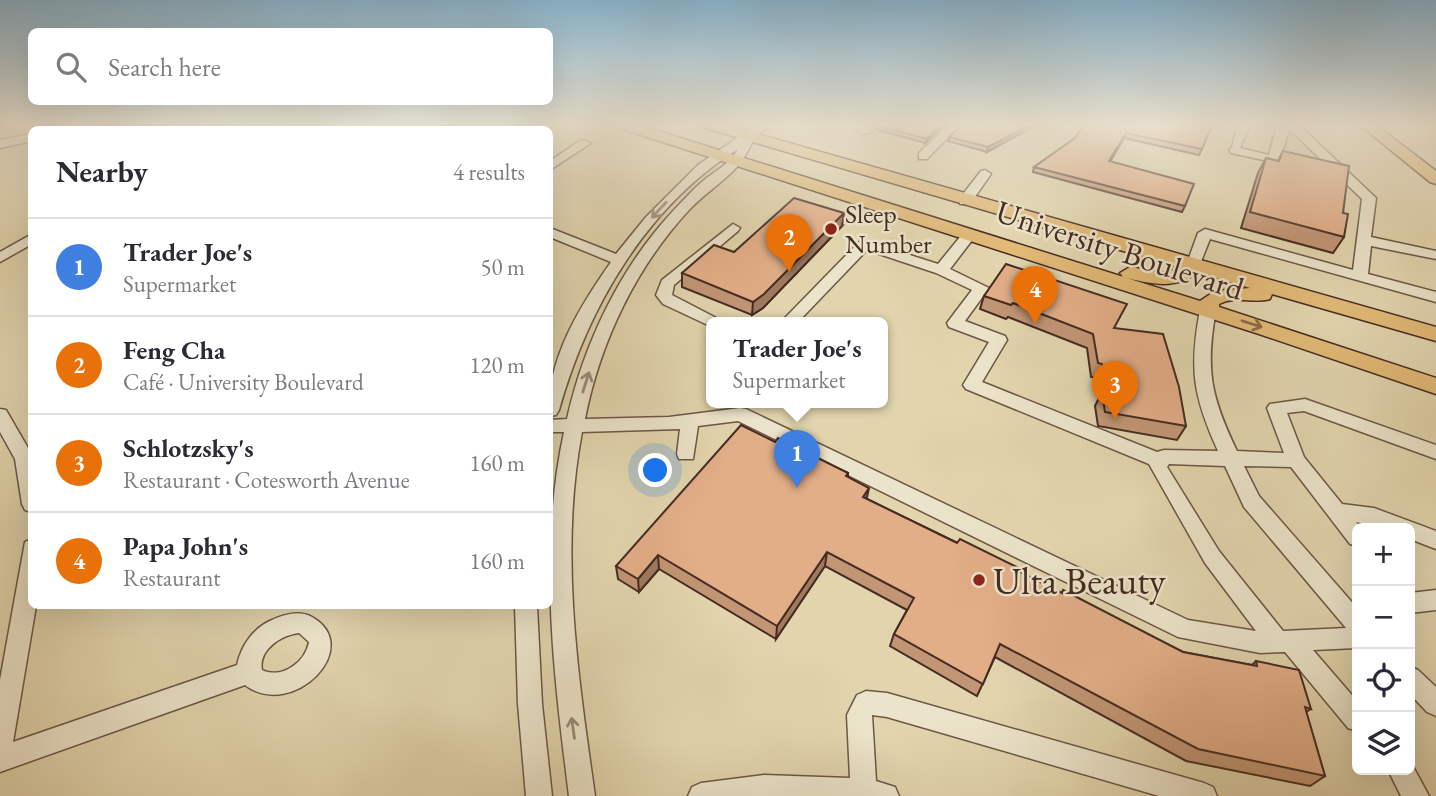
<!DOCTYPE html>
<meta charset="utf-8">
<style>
body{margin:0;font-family:"EB Garamond",serif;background:#f2f2f3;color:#2b2b33}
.controls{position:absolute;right:21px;bottom:21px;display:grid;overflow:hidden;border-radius:10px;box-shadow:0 7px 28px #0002}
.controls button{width:63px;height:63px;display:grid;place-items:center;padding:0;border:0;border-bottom:2px solid #e1e1e2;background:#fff;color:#2b2b33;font:35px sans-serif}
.you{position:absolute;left:656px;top:471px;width:24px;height:24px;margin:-18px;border:5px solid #fff;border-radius:50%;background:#1a73e8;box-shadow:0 0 0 10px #1a73e833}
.badge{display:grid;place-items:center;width:46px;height:46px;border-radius:50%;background:#8f2418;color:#fff;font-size:23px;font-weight:700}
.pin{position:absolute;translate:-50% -58px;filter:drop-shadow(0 2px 4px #0008)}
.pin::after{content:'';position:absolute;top:37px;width:24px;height:21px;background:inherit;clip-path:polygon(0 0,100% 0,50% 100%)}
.popup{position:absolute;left:706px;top:317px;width:182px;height:91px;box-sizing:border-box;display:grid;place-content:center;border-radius:10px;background:#fff;filter:drop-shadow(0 2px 5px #0005);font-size:23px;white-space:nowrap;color:#7c7c81}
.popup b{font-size:26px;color:#2b2b33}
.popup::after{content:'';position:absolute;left:50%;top:100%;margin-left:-14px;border:14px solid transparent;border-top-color:#fff}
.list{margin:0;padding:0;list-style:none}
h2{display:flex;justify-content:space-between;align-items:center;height:91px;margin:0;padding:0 28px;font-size:30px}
h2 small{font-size:23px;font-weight:400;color:#7c7c81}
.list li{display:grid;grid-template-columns:46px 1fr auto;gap:21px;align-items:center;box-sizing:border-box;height:98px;padding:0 28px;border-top:2px solid #e1e1e2}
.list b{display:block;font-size:26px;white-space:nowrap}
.list p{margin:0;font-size:23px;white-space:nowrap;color:#7c7c81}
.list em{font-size:23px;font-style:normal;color:#7c7c81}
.icon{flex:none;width:38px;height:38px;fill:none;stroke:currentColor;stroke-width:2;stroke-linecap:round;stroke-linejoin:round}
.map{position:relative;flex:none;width:1436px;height:796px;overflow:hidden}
.search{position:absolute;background:#fff;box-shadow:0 7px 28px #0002;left:28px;top:28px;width:525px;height:77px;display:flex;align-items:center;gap:18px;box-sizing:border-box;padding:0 24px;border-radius:10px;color:#7c7c81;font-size:26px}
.panel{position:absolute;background:#fff;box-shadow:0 7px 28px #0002;left:28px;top:126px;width:525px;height:483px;border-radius:10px}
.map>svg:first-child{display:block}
</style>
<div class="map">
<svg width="1436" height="796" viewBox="0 0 1436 796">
<rect width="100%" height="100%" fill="#e2d5ae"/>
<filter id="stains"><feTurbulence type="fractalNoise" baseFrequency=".00286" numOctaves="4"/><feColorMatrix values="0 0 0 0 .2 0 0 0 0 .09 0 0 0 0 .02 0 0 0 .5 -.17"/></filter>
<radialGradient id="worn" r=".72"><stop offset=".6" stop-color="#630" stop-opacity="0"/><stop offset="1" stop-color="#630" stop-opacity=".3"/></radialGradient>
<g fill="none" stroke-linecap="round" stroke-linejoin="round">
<g stroke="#6c5645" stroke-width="3">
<g id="minor">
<path d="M756,125H769C765,129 761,132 757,136C749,145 746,158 737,167C722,183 704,194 689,210C636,267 600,342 585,419L669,417L740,408L746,409L1188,620L1256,631L1205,563L1149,464L966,389L963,385L989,342L949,327L947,323L972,290L936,273L867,250L798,322H781L859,242H869L938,264L964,232H974L976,235L950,269L989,288L965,321L1005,336L1007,340L982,382L1157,452L1164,450L1218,451C1193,396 1189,369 1200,310L1202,307H1214L1216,310C1205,370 1211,397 1237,451L1284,453L1267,408L1270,404L1305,399L1436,445V459L1304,411L1287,413L1304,457L1342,504L1374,508L1436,531V549L1410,539V528H1384L1356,522L1361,528H1357V546L1350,544L1291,467L1244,466L1259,496L1357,608V648L1313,650L1357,701V731L1348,728L1285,652L1260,653L1178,637L738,421L698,426L693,459H679L677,454L680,429L582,432C559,552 578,676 595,796H569C554,676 538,552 564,432H550V420L567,419C584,343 620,268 673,211C683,201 692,190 703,181C716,170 730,164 738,149C646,207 588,307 559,410L556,415L550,416C545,362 580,306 611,262L550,237V228L616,254L646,217L698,165ZM1169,464L1225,466L1244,507L1346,628L1283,631L1219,551L1167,467Z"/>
<polygon points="851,125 864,125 872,132 862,134"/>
<polygon points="948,125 960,125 927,159 919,159 919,153"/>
<polygon points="1238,125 1250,125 1240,148 1269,155 1277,125 1299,125 1376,198 1371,237 1436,251 1436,259 1371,246 1368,274 1436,292 1436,302 1210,239 1198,269 1188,269 1186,266 1198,233 1205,229 1353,270 1362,199 1289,129 1281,157 1305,163 1305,169 1231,153 1229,150 1232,147"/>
<polygon points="32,134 32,141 0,148 0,140"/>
<polygon points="581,140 591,143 550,170 550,161"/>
<polygon points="985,170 991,174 970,204 960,204 960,198 981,171"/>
<polygon points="733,224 740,228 738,231 674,285 672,295 724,322 711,322 710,326 663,304 656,295 662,280"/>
<polygon points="32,234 32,244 0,262 0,252"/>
<polygon points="0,409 6,410 32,455 32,512 25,510 22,504 15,459 0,432"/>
<path d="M32,539V606H36L13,742L237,665C241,646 253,628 272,620C285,614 299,610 312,617C365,647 293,721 245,685L0,772V680L25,542ZM299,633L309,642C305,663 282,679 262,670C258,650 281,635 299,633Z"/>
<polygon points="1436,590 1436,610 1410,613 1410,593"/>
<polygon points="515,606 537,606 542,704 552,796 526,796 518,704"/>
<polygon points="1410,667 1418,670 1436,687 1436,716 1427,712 1410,694"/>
<polygon points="866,691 887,693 1204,783 1213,787 1217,796 1159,796 887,717 872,715 876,781 895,787 899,796 688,796 692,787 701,783 764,775 850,778 847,715 857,695"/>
<polygon points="1410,761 1429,796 1401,796 1388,770 1410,770"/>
</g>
</g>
<g stroke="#452b22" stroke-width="3">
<g id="major">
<path d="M617,125H639L1200,301L1215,291L1250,288L1197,272C1177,291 1147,283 1123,277L1120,273L1130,267L1163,273L1181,268L705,128L703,125H726L1436,327V341L1272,294L1270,299C1253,304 1236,295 1219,304V307L1436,378V394L1259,334L619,128Z"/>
<polygon points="1360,125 1376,125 1436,171 1436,184 1430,182"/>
</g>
</g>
<use href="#minor" fill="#ece4ca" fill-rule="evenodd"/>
<use href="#major" fill="#e1ba77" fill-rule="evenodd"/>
</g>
<g fill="#c29675" stroke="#452b22" stroke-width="2">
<polygon points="364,125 471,125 484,130 365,130"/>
<polygon points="875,125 944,125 925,143 875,129"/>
<polygon points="1036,125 987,152 948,141 949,137"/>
<polygon points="1212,125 1199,155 1124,138 1110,162 1185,206 1182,212 1033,172 1034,167 1075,138"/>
<polygon points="1283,151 1343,213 1344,237 1333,253 1241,228 1258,173 1266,158 1278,161"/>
<polygon points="842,226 763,308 752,315 682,287 682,273 734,252"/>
<polygon points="984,296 1115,328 1186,426 1177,440 1098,426 1095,406 1099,398 1096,378 1091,377 1087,348 1008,317 1006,319 980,309"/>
<polygon points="775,442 848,473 848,477 867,499 1183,652 1252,665 1256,661 1311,709 1306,712 1325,776 1310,786 1186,761 995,657 977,696 890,646 894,634 907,610 825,566 776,639 659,569 639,592 618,579 616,566"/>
</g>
<g fill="#9e7a5f" stroke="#452b22" stroke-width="2">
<polygon points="941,125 944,125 925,143 926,139"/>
<polygon points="1030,125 1036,125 987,152 988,147"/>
<polygon points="844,213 842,226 763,308 752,315 753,302"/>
<polygon points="869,488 866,502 863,497"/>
<polygon points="827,552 825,566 776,639 777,626"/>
<polygon points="658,555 659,569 639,592 638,579"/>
</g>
<g fill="#e2ae88" stroke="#452b22" stroke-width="2">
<polygon points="390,125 471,125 484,130 402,130"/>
<polygon points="877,125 941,125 926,139"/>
<polygon points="962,125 1030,125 988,147 949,137"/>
<polygon points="1083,125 1212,125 1202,149 1126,133 1109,161 1194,184 1185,206 1034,167 1075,138"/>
<polygon points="1283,151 1349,166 1343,213 1348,214 1344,237 1250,212 1266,158 1279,161"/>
<polygon points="794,198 844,213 764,294 753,302 682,273 714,245 734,252"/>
<polygon points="1006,264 1127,304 1114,328 1163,334 1179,387 1186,426 1105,412 1102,392 1107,393 1102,364 1098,363 1093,334 1013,303 1011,305 984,296"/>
<polygon points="741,425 775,442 778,438 848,473 846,476 869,488 863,497 957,543 960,539 1021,569 1020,572 1062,593 1063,590 1183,652 1257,666 1256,661 1299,670 1311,709 1305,707 1325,776 1198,749 1000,644 983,684 894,634 914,598 827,552 777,626 658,555 638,579 616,566"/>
</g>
<defs><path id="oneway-shaft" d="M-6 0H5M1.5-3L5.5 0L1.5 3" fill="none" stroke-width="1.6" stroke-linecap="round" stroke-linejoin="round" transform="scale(1.75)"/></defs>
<g stroke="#988876">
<use href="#oneway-shaft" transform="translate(659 210) rotate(133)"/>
<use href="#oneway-shaft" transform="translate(586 382) rotate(-72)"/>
<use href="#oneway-shaft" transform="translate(573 728) rotate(-98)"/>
</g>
<use stroke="#8b6b48" href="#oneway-shaft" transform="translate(1252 324) rotate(18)"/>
<linearGradient id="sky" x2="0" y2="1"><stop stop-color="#87b6d2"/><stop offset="0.53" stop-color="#f2ecdb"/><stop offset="1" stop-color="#f2ecdb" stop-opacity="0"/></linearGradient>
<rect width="1436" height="236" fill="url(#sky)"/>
<g fill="#8f2418" stroke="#ece4ca" stroke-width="2.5">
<circle cx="831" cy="229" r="7"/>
<circle cx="979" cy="580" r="7"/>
</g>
<g text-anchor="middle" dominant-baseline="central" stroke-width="5" stroke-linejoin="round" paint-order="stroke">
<g font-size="26" fill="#452b22" stroke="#ece4ca" text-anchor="start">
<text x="845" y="214">Sleep<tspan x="845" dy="30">Number</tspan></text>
</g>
<g font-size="32" fill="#452b22" stroke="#ece4ca">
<text transform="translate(1120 250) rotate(18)">University Boulevard</text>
</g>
<g font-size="38" fill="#452b22" stroke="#ece4ca" text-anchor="start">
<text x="993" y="580">Ulta Beauty</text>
</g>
</g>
<rect width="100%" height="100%" filter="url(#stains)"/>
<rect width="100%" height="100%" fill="url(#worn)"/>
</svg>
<div class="controls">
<button>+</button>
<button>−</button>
<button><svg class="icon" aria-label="locate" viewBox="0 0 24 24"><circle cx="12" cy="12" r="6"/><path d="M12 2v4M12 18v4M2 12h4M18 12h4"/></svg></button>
<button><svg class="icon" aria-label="layers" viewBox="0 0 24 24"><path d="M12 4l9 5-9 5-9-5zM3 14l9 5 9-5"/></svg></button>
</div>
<div class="you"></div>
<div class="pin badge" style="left:797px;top:488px;background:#3f7fe0">1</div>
<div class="popup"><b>Trader Joe's</b>Supermarket</div>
<div class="pin badge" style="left:789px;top:272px;background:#e8710a">2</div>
<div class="pin badge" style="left:1115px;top:419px;background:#e8710a">3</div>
<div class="pin badge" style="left:1035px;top:324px;background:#e8710a">4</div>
<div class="search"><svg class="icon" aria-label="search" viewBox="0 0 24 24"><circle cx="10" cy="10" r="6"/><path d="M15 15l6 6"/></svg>Search here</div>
<section class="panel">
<h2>Nearby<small>4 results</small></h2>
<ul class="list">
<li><span class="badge" style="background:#3f7fe0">1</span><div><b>Trader Joe's</b><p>Supermarket</p></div><em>50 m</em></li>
<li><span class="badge" style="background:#e8710a">2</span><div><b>Feng Cha</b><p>Café · University Boulevard</p></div><em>120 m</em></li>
<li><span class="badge" style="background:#e8710a">3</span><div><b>Schlotzsky's</b><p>Restaurant · Cotesworth Avenue</p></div><em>160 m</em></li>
<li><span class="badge" style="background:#e8710a">4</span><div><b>Papa John's</b><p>Restaurant</p></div><em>160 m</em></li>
</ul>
</section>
</div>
